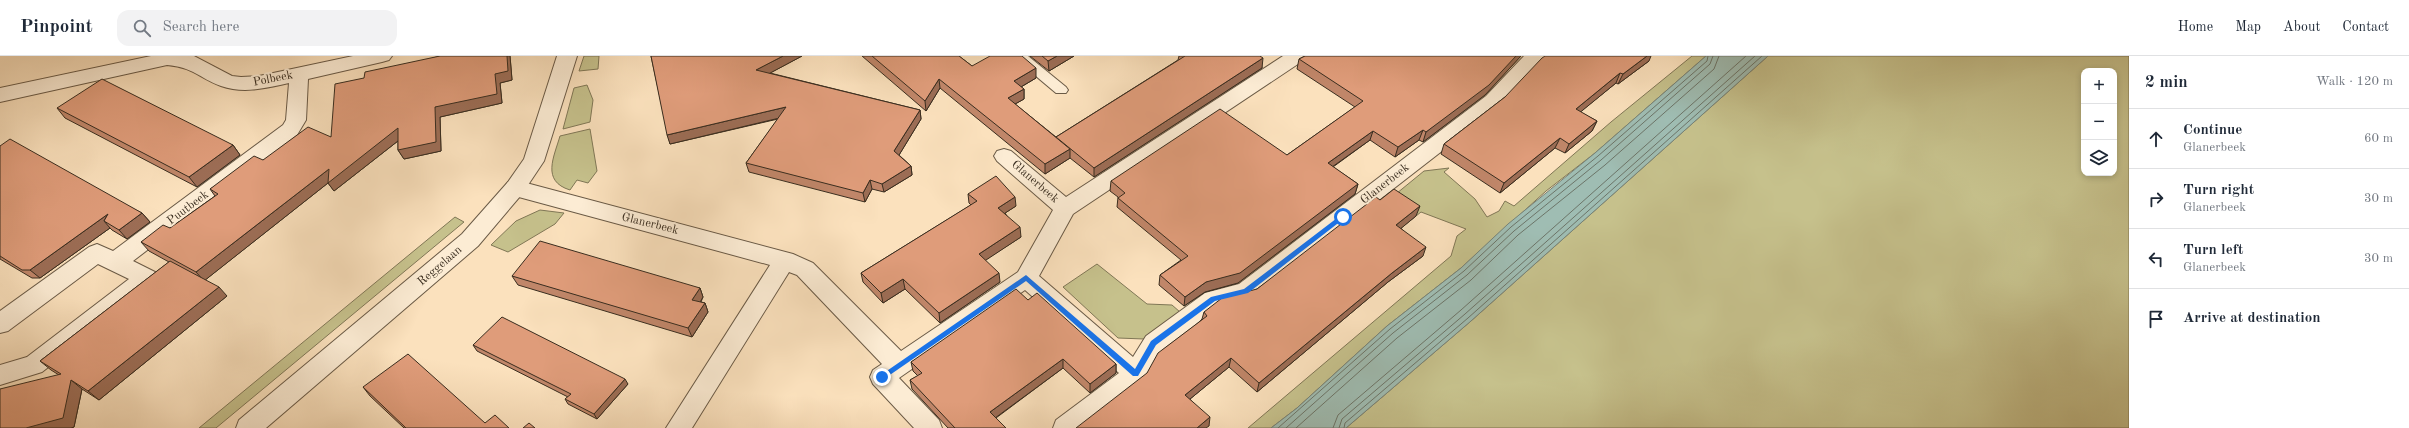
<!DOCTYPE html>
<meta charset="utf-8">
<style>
body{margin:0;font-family:"Old Standard TT",serif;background:#f2f2f3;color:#1f2937}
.controls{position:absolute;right:12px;top:12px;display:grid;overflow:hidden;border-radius:8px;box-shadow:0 2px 6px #0003}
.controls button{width:36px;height:36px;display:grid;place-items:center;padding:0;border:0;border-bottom:1px solid #e0e1e3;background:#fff;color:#1f2937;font:20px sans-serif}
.stop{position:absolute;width:12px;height:12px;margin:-9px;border:3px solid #1a73e8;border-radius:50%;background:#fff}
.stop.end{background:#1a73e8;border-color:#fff;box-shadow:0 1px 4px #0008}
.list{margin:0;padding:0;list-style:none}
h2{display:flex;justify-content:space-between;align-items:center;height:52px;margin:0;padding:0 16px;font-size:17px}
h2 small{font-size:13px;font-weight:400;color:#747a83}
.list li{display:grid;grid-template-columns:26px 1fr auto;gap:12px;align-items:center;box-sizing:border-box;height:60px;padding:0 16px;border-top:1px solid #e0e1e3}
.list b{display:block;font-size:15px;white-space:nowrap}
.list p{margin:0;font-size:13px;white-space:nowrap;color:#747a83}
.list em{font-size:13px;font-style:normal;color:#747a83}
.icon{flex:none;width:22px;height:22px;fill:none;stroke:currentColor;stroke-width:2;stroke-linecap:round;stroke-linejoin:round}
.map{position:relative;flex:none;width:2129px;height:372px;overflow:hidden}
header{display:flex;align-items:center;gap:24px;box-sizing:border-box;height:56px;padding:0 20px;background:#fff;border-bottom:1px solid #e0e1e3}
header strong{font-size:19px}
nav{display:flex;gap:22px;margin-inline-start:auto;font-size:14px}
.search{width:280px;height:36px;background:#f2f2f3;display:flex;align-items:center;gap:10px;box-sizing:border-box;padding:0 14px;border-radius:12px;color:#747a83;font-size:15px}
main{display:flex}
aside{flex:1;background:#fff}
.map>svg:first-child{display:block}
</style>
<header>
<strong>Pinpoint</strong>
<div class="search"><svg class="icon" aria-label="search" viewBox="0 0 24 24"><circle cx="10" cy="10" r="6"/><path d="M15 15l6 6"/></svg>Search here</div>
<nav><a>Home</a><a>Map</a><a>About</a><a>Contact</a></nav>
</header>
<main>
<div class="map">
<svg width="2129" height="372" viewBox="0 0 2129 372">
<rect width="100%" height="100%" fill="#fbe1bd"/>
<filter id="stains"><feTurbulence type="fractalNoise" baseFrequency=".005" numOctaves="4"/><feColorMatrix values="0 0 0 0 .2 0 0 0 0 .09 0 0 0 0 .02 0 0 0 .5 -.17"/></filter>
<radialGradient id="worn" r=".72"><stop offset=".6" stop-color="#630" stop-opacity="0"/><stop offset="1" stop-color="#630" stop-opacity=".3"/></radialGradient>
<g fill="#c6c18c" stroke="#807756" fill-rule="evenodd">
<polygon points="584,0 599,0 598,13 579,15"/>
<polygon points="1692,0 1706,0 1595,97 1546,135 1461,212 1387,270 1297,352 1271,372 1248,372 1451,200 1457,180 1466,173 1421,156 1416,160 1391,142 1424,115 1449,112 1444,116 1475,143 1487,161 1499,155 1505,145 1514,150 1611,66"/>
<path d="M1768,0H2129V372H1346L1471,265ZM2084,15H2114V117H2084Z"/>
<polygon points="587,29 593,44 590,66 563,73 574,32"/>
<path d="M590,73L597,115L588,127L577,124L570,134C541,125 554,101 560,80Z"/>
<polygon points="540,154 564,157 555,168 508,196 491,189 516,165"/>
<polygon points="455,161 464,166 216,372 199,372"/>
<polygon points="1097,208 1147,248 1172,249 1180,256 1144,283 1118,282 1063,231"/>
</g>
<polygon fill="#9fbdb3" stroke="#768378" points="1706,0 1768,0 1471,265 1346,372 1271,372 1297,352 1387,270 1461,212 1508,168 1595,97"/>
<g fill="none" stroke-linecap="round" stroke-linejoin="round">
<g stroke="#6c7569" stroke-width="1">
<polyline points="1278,372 1390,273 1464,215 1511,171 1598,100 1707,5 1708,0"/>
<polyline points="1286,372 1393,277 1467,219 1514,175 1601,104 1710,8 1713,0"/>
<polyline points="1296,372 1397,282 1471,224 1518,179 1605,109 1714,13 1719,0"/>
<polyline points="1333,372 1338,359 1461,254 1746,0"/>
<polyline points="1339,372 1342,363 1465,258 1755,0"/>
<polyline points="1344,372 1345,367 1468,262 1762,0"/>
</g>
<g stroke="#6a5a46" stroke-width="2">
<polygon id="service" points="1012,0 1028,0 1066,31 1068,34 1066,37 1056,37"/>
</g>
<g stroke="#6a5a46" stroke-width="2">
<g id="minor">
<path d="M151,0H194L232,20L241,21L259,20L353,0H392L389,4L382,6L308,23L306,64L297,79L133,205L155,216L158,222L155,228L42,316L0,329V309L27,301L129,223L98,208L8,275L0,277V255L89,191L97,188L113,195L283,69L286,64L289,27C266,32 244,38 221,30C199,22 193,11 167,9L0,46V32Z"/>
<polygon points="1283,0 1307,0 1304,4 1073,158 1039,220 1133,301 1146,280 1205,237 1239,228 1486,40 1524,0 1547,0 1500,50 1254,241 1220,250 1162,294 1145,325 1084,372 1053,372 1056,364 1119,317 1025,234 899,322 939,364 942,372 914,372 873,328 870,321 873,314 882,308 797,219 789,216 692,372 666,372 770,209 515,140 508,138 504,132 508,126 515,124 793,198 813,207 901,295 1018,216 1053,154 997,105 994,100 997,95 1004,93 1011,95 1066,141"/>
</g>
</g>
<g stroke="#6a5a46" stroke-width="2">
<polygon id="tertiary" points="557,0 577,0 544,105 522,138 478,190 266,372 236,372 239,364 462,178 508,126 524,103"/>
</g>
<use href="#service" fill="#fcecd4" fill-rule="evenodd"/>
<use href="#minor" fill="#fcecd4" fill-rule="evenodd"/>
<use href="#tertiary" fill="#fcecd4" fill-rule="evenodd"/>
</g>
<g fill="#c08669" stroke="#392d1f">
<polygon points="440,0 510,0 512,24 500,27 502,47 440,61 441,95 404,103 398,94 398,85 334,135 328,127 205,224 227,240 99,344 82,333 74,371 71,372 0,372 59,319 51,314 40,305 169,206 149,195 141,186 170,172 215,140 210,133 263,104 331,81 364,22"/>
<polygon points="651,0 802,0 770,17 920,54 921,63 899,99 911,110 912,119 884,136 872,133 865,146 749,116 746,107 778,63 670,88"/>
<polygon points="862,0 959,0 972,10 1036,22 1021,31 1024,33 1024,43 1015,48 1056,81 1178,4 1179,0 1260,0 1262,12 1094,121 1070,102 1045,118 940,32 926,55"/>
<polygon points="1030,0 1074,0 1049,15"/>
<polygon points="1305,0 1521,0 1485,39 1423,86 1419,84 1395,101 1370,84 1333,111 1358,128 1355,138 1238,227 1205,236 1184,250 1159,229 1160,219 1181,204 1117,151 1118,141 1110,135 1111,125 1287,99 1355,51 1297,13 1299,3"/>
<polygon points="1649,5 1618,28 1616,27 1580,56 1597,65 1592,75 1565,97 1555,92 1500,137 1441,98 1444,88 1505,41"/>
<polygon points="57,52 233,89 240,99 197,131 65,62"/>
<polygon points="0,90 142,157 150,166 127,183 112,174 110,172 40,222 32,222 0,203"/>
<polygon points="968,138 1016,150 1005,157 1021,181 985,204 1000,226 940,267 905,233 883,247 863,226 861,217 971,149 969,147"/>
<polygon points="1380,144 1416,160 1401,172 1423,200 1388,226 1257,336 1229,311 1190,343 1209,370 1147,317 1202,263 1204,256 1257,233"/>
<polygon points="512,220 700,232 703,241 701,246 705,247 708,256 692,281 518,229"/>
<polygon points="1028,244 1116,308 1116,317 1090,337 1063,312 996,362 1006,372 948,372 912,333 910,324 918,320 913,315 911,306"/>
<polygon points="473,289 628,328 597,363 568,348 565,343 568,341 477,295"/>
<polygon points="363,331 485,367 509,372 404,372 370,340"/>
</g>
<g fill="#9c6d55" stroke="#392d1f">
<polygon points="507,0 510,0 512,24 500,27 502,47 440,61 441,95 404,103 398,94 435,51 495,18"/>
<polygon points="783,0 802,0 759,23 756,14"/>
<polygon points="1057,0 1074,0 1049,15 1048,5"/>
<polygon points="1516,0 1521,0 1485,39 1423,86 1426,76"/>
<polygon points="1647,0 1651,0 1649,5 1618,28 1623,18"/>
<polygon points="1263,2 1262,12 1094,121 1094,112"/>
<polygon points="1036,12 1036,22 1014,35 1014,25"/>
<polygon points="1620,17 1616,27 1572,63 1576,53"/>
<polygon points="939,23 940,32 926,55 925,45"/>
<polygon points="1024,33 1024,43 1008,52 1008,42"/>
<polygon points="786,51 788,60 670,88 667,79"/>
<polygon points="920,54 921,63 896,104 894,95"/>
<polygon points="1597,65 1592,75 1565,97 1569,88"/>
<polygon points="398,72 403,81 334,135 328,127 204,225 196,216 329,113"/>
<polygon points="1423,74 1419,84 1395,101 1398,91"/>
<polygon points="1373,75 1370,84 1325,116 1328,107"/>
<polygon points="1560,82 1555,92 1500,137 1504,127"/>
<polygon points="233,89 240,99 197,131 189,121"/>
<polygon points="1070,93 1070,102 1045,118 1045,108"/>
<polygon points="911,110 912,119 884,136 882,128"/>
<polygon points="870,124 872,133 865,146 863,137"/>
<polygon points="1358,128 1355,138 1238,227 1205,236 1184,250 1185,241 1206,226"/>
<polygon points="1015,141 1016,150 999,161 998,152"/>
<polygon points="1420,150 1416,160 1393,179 1396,169"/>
<polygon points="142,157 150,166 127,183 119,174"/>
<polygon points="108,158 104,165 110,172 40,222 30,214"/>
<polygon points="1020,171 1021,181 980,208 979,198"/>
<polygon points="1426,191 1423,200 1388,226 1257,336 1259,327 1392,217"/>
<polygon points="999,217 1000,226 940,267 939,257"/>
<polygon points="903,223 905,233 883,247 881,237"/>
<polygon points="219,231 227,240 99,344 88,335"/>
<polygon points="700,232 703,241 696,253 692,244"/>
<polygon points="705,247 708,256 692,281 688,272"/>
<polygon points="1231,302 1229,311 1184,348 1185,339"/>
<polygon points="1063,303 1063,312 991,365 990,356"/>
<polygon points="1116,308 1116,317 1090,337 1090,328"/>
<polygon points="625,323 628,328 597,363 594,358"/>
<polygon points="71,324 82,333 74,371 71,372 26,372"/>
<polygon points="1210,361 1209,370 1206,372 1197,372"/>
</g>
<g fill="#df9c7a" stroke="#392d1f">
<polygon points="440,0 507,0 508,15 495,18 497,38 435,51 436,86 398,94 398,72 328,127 329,113 196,216 141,186 163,169 170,172 218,138 210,133 254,100 263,104 308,71 331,81 335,28 364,22 365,16"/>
<polygon points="651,0 783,0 756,14 920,54 894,95 911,110 882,128 870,124 863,137 746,107 786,51 667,79"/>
<polygon points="872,0 959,0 972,10 990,0 1022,0 1036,12 1014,25 1024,33 1008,42 1070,93 1045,108 939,23 925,45"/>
<polygon points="1042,0 1057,0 1048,5"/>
<polygon points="1185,0 1260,0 1263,2 1094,112 1056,81"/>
<polygon points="1305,0 1516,0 1489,29 1426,76 1423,74 1398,91 1373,75 1328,107 1358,128 1240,217 1206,226 1185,241 1160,219 1188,200 1118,142 1125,137 1111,125 1220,53 1287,99 1363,45 1299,3"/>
<polygon points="1545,0 1647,0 1623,18 1620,17 1576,53 1597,65 1569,88 1560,82 1504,127 1444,88 1505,41 1542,2"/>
<polygon points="102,23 233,89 189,121 57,52"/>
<polygon points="10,83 142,157 119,174 104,165 108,158 30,214 22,214 0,200 0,90"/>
<polygon points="996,120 1015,141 998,152 1020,171 979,198 999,217 939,257 903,223 881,237 861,217 977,145 968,138"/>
<polygon points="1394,133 1420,150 1396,169 1426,191 1392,217 1259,327 1231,302 1185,339 1210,361 1197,372 1076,372 1147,317 1158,297 1207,260 1204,256 1222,242 1257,233 1376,141 1380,144"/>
<polygon points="540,185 700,232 692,244 705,247 688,272 512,220"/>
<polygon points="170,205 219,231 88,335 71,324 63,362 26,372 0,372 0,333 61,318 40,305"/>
<polygon points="1016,233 1028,244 1037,237 1116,308 1090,328 1063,303 990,356 1006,372 955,372 910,324 922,317 911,306"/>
<polygon points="502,261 625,323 594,358 565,343 571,338 473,289"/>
<polygon points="408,298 485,367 495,359 509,372 406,372 363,331"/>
<polygon points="529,367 535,372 523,372"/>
</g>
<polygon fill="#1a73e8" points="1341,159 1346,161 1248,237 1215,245 1156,289 1138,320 1133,320 1026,225 884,323 878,321 1026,219 1135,313 1151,285 1211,241 1244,233"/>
<g text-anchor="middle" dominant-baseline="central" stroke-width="4" stroke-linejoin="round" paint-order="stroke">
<g font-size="12" fill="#392d1f" stroke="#fcecd4">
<text transform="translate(273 23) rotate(-11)">Polbeek</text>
<text transform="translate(1035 126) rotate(41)">Glanerbeek</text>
<text transform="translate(1385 128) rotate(-38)">Glanerbeek</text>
<text transform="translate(188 152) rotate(-37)">Puutbeek</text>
<text transform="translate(650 168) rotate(14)">Glanerbeek</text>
<text transform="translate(440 210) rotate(-41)">Reggelaan</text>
</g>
</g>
<rect width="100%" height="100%" filter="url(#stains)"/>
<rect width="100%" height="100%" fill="url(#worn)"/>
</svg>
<div class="controls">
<button>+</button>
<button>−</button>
<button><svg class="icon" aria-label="layers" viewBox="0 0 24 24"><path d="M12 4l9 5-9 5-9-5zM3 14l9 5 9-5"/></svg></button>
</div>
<div class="stop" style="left:1343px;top:161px"></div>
<div class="stop end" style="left:882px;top:321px"></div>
</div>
<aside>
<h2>2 min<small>Walk · 120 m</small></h2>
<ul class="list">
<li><svg class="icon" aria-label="ahead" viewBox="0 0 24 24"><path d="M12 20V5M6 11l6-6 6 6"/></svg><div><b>Continue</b><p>Glanerbeek</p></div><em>60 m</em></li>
<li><svg class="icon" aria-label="right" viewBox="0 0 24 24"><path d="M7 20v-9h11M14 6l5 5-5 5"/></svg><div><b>Turn right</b><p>Glanerbeek</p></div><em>30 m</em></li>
<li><svg class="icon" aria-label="left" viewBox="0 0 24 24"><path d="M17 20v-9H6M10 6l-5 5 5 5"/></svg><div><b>Turn left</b><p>Glanerbeek</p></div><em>30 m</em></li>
<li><svg class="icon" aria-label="arrive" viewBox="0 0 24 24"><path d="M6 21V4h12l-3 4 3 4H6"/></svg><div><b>Arrive at destination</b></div></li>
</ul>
</aside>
</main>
